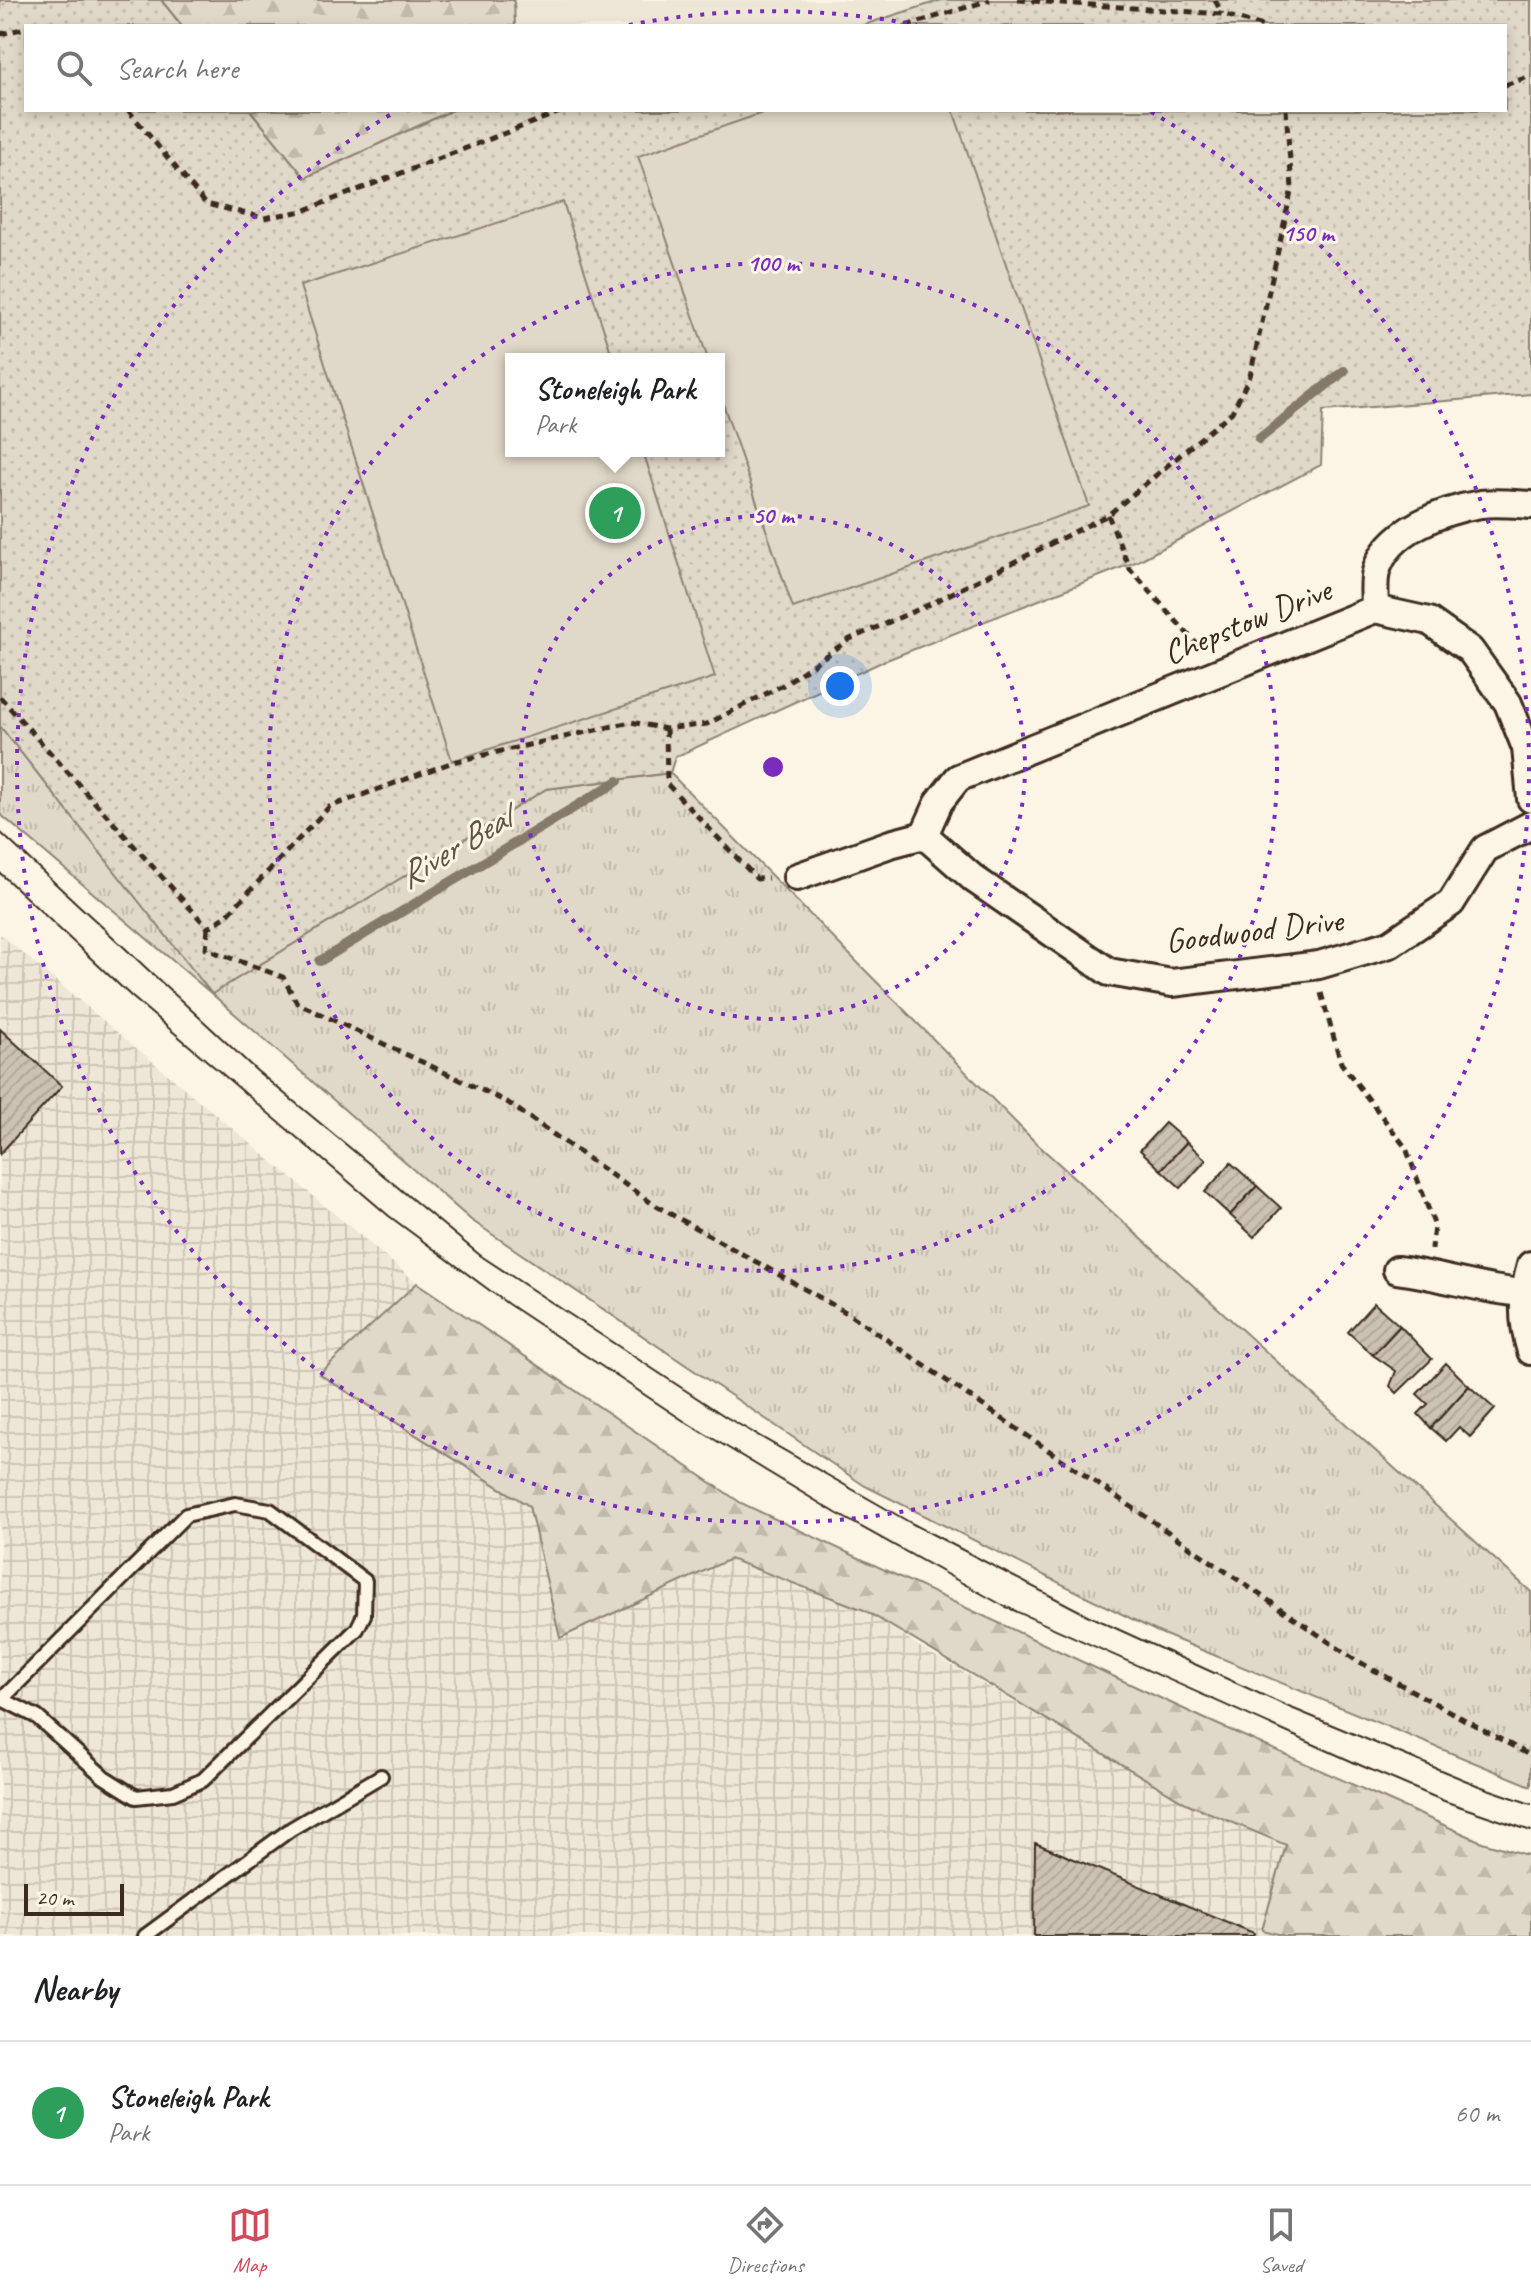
<!DOCTYPE html>
<style>
body{margin:0;font-family:Caveat,sans-serif;background:#f2f2f2;color:#202124}
.scale{position:absolute;left:24px;bottom:20px;width:100px;box-sizing:border-box;padding-left:8px;border:4px solid #3b2a1e;border-top:0;font-size:22px;line-height:28px;white-space:nowrap;color:#3b2a1e;-webkit-text-stroke:6px #fcf5e5;paint-order:stroke}
.you{position:absolute;left:840px;top:686px;width:28px;height:28px;margin:-20px;border:6px solid #fff;border-radius:50%;background:#1a73e8;box-shadow:0 0 0 12px #1a73e833}
.badge{display:grid;place-items:center;width:52px;height:52px;border-radius:50%;background:#d1495b;color:#fff;font-size:26px;font-weight:700}
.pin{position:absolute;translate:-50% -50%;border:4px solid #fff;box-shadow:0 2px 8px #0006}
.popup{position:absolute;left:505px;top:353px;width:220px;height:104px;box-sizing:border-box;display:grid;place-content:center;border-radius:0px;background:#fff;filter:drop-shadow(0 2px 6px #0005);font-size:26px;white-space:nowrap;color:#757577}
.popup b{font-size:30px;color:#202124}
.popup::after{content:'';position:absolute;left:50%;top:100%;margin-left:-16px;border:16px solid transparent;border-top-color:#fff}
.list{margin:0;padding:0;list-style:none}
h2{display:flex;justify-content:space-between;align-items:center;height:104px;margin:0;padding:0 32px;font-size:34px}
h2 small{font-size:26px;font-weight:400;color:#757577}
.list li{display:grid;grid-template-columns:52px 1fr auto;gap:24px;align-items:center;box-sizing:border-box;height:144px;padding:0 32px;border-top:2px solid #e0e0e0}
.list b{display:block;font-size:30px;white-space:nowrap}
.list p{margin:0;font-size:26px;white-space:nowrap;color:#757577}
.list em{font-size:26px;font-style:normal;color:#757577}
.icon{flex:none;width:44px;height:44px;fill:none;stroke:currentColor;stroke-width:2;stroke-linecap:round;stroke-linejoin:round}
.map{position:relative;flex:none;width:1531px;height:1936px;overflow:hidden}
.search{position:absolute;background:#fff;box-shadow:0 4px 12px #0003;left:24px;right:24px;top:24px;height:88px;display:flex;align-items:center;gap:20px;box-sizing:border-box;padding:0 28px;border-radius:0px;color:#757577;font-size:30px}
.sheet{height:248px;background:#fff}
nav{display:flex;justify-content:space-around;align-items:center;box-sizing:border-box;height:112px;border-top:2px solid #e0e0e0;background:#fff;font-size:22px;color:#757577}
nav a{display:grid;justify-items:center;gap:4px}
nav .on{color:#d1495b}
.map>svg:first-child{display:block}
</style>
<div class="map">
<svg width="1531" height="1936" viewBox="0 0 1531 1936">
<defs>
<pattern id="industrial-grid" width="8" height="8" patternUnits="userSpaceOnUse" patternTransform="scale(2)"><rect width="8" height="8" fill="#eee6d6"/><path d="M0 4h8M4 0v8" fill="none" stroke="#cdc5b7"/></pattern>
<pattern id="grass-tufts" width="24" height="20" patternUnits="userSpaceOnUse" patternTransform="scale(2)"><rect width="24" height="20" fill="#e0d8c8"/><path d="M3 7l-1-3M5 7V3M7 7l1-3M15 17l-1-3M17 17v-4M19 17l1-3" fill="none" stroke="#c1baab"/></pattern>
<pattern id="forest-firs" width="22" height="20" patternUnits="userSpaceOnUse" patternTransform="scale(2)"><rect width="22" height="20" fill="#e0d8c8"/><path d="M5 1l3.5 6h-7zM16 11l3.5 6h-7z" fill="#c1baab"/></pattern>
<pattern id="park-dots" width="8" height="8" patternUnits="userSpaceOnUse" patternTransform="scale(2)"><rect width="8" height="8" fill="#e0d8c8"/><path d="M2 2h.1M6 6h.1" fill="none" stroke="#c1baab" stroke-width="1.8" stroke-linecap="round"/></pattern>
<pattern id="building-hatch" width="6" height="6" patternUnits="userSpaceOnUse" patternTransform="scale(2)"><rect width="6" height="6" fill="#ccc2b3"/><path d="M-1 1l2-2M0 6l6-6M5 7l2-2" fill="none" stroke="#b0a79a"/></pattern>
</defs>
<rect width="100%" height="100%" fill="#fcf5e5"/>
<filter id="ink" filterUnits="userSpaceOnUse"><feTurbulence type="fractalNoise" baseFrequency=".0125" numOctaves="2"/><feDisplacementMap in="SourceGraphic" scale="16" xChannelSelector="R" yChannelSelector="G"/><feConvolveMatrix kernelMatrix="1 2 1 2 8 2 1 2 1" color-interpolation-filters="sRGB"/></filter>
<g filter="url(#ink)">
<polygon fill="#eee6d6" points="514,0 942,0 860,26 515,26"/>
<polygon fill="url(#industrial-grid)" points="0,934 417,1283 407,1303 920,1647 1186,1803 1285,1847 1262,1930 1285,1936 0,1936"/>
<polygon fill="url(#grass-tufts)" stroke="#8e8173" stroke-width="2" points="0,726 212,993 546,789 670,773 1036,1143 1531,1592 1531,1786 1158,1632 865,1486 471,1220 212,994 0,814"/>
<g fill="url(#forest-firs)" stroke="#8e8173" stroke-width="2">
<polygon points="161,0 514,0 515,26 182,26"/>
<polygon points="250,110 453,110 305,178"/>
<polygon points="417,1283 741,1503 1203,1718 1482,1842 1531,1856 1531,1936 1285,1936 1262,1930 1286,1845 1186,1803 864,1610 730,1559 560,1638 529,1506 319,1374"/>
</g>
<path fill="url(#park-dots)" stroke="#8e8173" stroke-width="2" fill-rule="evenodd" d="M0,0H161L182,26H26V110H250L305,178L453,110H1505V26H860L942,0H1531V394L1323,411L1321,465L1138,561L884,661L675,757L670,773L546,789L212,994L0,726ZM511,359H719V451H511Z"/>
<g fill="#e0d8c8" stroke="#8e8173" stroke-width="2">
<polygon points="771,110 953,110 1089,506 793,608 719,392 719,359 708,359 638,156"/>
<polygon points="563,202 613,359 511,359 511,451 643,451 715,677 452,761 300,286"/>
</g>
<g fill="none" stroke-linecap="round" stroke-linejoin="round">
<g stroke="#85796b" stroke-width="10">
<polyline points="1259,439 1344,371"/>
<polyline points="320,961 618,781"/>
</g>
</g>
<g fill="url(#building-hatch)" stroke="#3b2a1e" stroke-width="2">
<polygon points="0,1029 62,1086 0,1154"/>
<polygon points="1165,1123 1187,1142 1161,1170 1140,1150"/>
<polygon points="1187,1142 1206,1160 1181,1188 1161,1170"/>
<polygon points="1231,1163 1257,1186 1230,1215 1205,1192"/>
<polygon points="1257,1186 1281,1208 1254,1237 1230,1215"/>
<polygon points="1374,1303 1400,1326 1373,1355 1348,1332"/>
<polygon points="1400,1326 1432,1359 1397,1393 1390,1386 1396,1371 1373,1355"/>
<polygon points="1446,1363 1469,1386 1431,1428 1418,1414 1428,1404 1417,1394"/>
<polygon points="1469,1386 1495,1409 1470,1437 1459,1427 1446,1441 1431,1428"/>
<polygon points="1035,1843 1254,1933 1253,1936 1034,1936"/>
</g>
<g fill="none" stroke-linecap="round" stroke-linejoin="round">
<g stroke="#3b2a1e" stroke-width="18">
<g id="service">
<polyline points="0,1698 37,1717 104,1777 136,1797 173,1793 203,1780 357,1629 364,1615 365,1581 270,1510 235,1504 186,1515 2,1699"/>
<polyline points="145,1936 291,1829 381,1776"/>
</g>
</g>
<g stroke="#3b2a1e" stroke-width="32">
<g id="minor">
<path d="M1375,609C1375,597 1373,583 1376,572C1387,530 1444,510 1481,504C1497,502 1515,504 1531,505"/>
<polyline points="924,835 939,802 958,778 1375,609 1429,621 1470,650 1508,703 1526,748 1531,799"/>
<polyline points="797,877 890,844 924,835 974,879 1109,972 1172,983 1319,965 1390,944 1451,903 1485,849 1531,825"/>
<path d="M1531,1265C1522,1297 1521,1319 1531,1351"/>
<path d="M1397,1270C1440,1275 1480,1290 1523,1293"/>
</g>
</g>
<g stroke="#3b2a1e" stroke-width="5" stroke-dasharray="8 6" stroke-linecap="butt">
<polyline points="1018,0 1222,14 1263,26"/>
<polyline points="1215,0 1222,14"/>
<polyline points="906,26 990,0"/>
<polyline points="0,34 26,28"/>
<polyline points="1505,85 1531,76"/>
<polyline points="128,110 206,204 264,218 303,211 565,110"/>
<polyline points="1108,515 1130,569 1202,650"/>
<polyline points="0,697 208,928 225,917 329,807 453,762 631,722 666,729 707,724 783,685 850,639 926,606 1108,515 1232,412 1250,376 1292,188 1286,110"/>
<polyline points="666,729 667,784 757,879 768,878"/>
<polyline points="208,928 206,949 283,977 297,1003 507,1102 653,1204 849,1314 1354,1659 1531,1756"/>
<polyline points="1321,993 1341,1063 1406,1148 1434,1224 1432,1249"/>
</g>
<use href="#service" stroke="#fcf5e5" stroke-width="12"/>
<use href="#minor" stroke="#fcf5e5" stroke-width="26"/>
<g stroke="#3b2a1e" stroke-width="2">
<polyline points="0,832 257,1071 481,1256 726,1417 911,1523 1091,1617 1289,1707 1479,1786 1531,1804"/>
<polyline points="0,873 131,996 389,1216 508,1304 687,1423 836,1513 1002,1605 1362,1766 1444,1801 1531,1831"/>
</g>
</g>
</g>
<g fill="none" stroke="#7b2cbf" stroke-width="4" stroke-dasharray="4 8">
<circle cx="773" cy="767" r="252"/>
<circle cx="773" cy="767" r="504"/>
<path d="M629 25A756 756 0 0 1 917 25M1151 112A756 756 0 1 1 395 112"/>
</g>
<g text-anchor="middle" dominant-baseline="central" stroke-width="6" stroke-linejoin="round" paint-order="stroke">
<g font-size="34" fill="#3b2a1e" stroke="#fcf5e5">
<text transform="translate(1247 621) rotate(-22)">Chepstow Drive</text>
<text transform="translate(1254 930) rotate(-7)">Goodwood Drive</text>
</g>
<g font-size="36" font-style="italic" fill="#605144" stroke="#fcf5e5">
<text transform="translate(454 847) rotate(-31)">River Beal</text>
</g>
</g>
<circle cx="773" cy="767" r="12" fill="#7b2cbf" stroke="#fcf5e5" stroke-width="4"/>
<g font-size="24" text-anchor="middle" font-weight="bold" fill="#7b2cbf" stroke="#fcf5e5" stroke-width="6" stroke-linejoin="round" paint-order="stroke">
<text x="1308" y="241">150 m</text>
<text x="773" y="271">100 m</text>
<text x="773" y="523">50 m</text>
</g>
</svg>
<div class="scale">20 m</div>
<div class="you"></div>
<div class="pin badge" style="left:615px;top:513px;background:#2e9e5b">1</div>
<div class="popup"><b>Stoneleigh Park</b>Park</div>
<div class="search"><svg class="icon" aria-label="search" viewBox="0 0 24 24"><circle cx="10" cy="10" r="6"/><path d="M15 15l6 6"/></svg>Search here</div>
</div>
<section class="sheet">
<h2>Nearby<small></small></h2>
<ul class="list">
<li><span class="badge" style="background:#2e9e5b">1</span><div><b>Stoneleigh Park</b><p>Park</p></div><em>60 m</em></li>
</ul>
</section>
<nav>
<a class="on"><svg class="icon" aria-label="map" viewBox="0 0 24 24"><path d="M3 6l6-2 6 2 6-2v14l-6 2-6-2-6 2zM9 4v14M15 6v14"/></svg>Map</a>
<a><svg class="icon" aria-label="directions" viewBox="0 0 24 24"><path d="M12 3l9 9-9 9-9-9zM9 14v-3h6M13 9l2 2-2 2"/></svg>Directions</a>
<a><svg class="icon" aria-label="saved" viewBox="0 0 24 24"><path d="M7 4h10v16l-5-4-5 4z"/></svg>Saved</a>
</nav>
